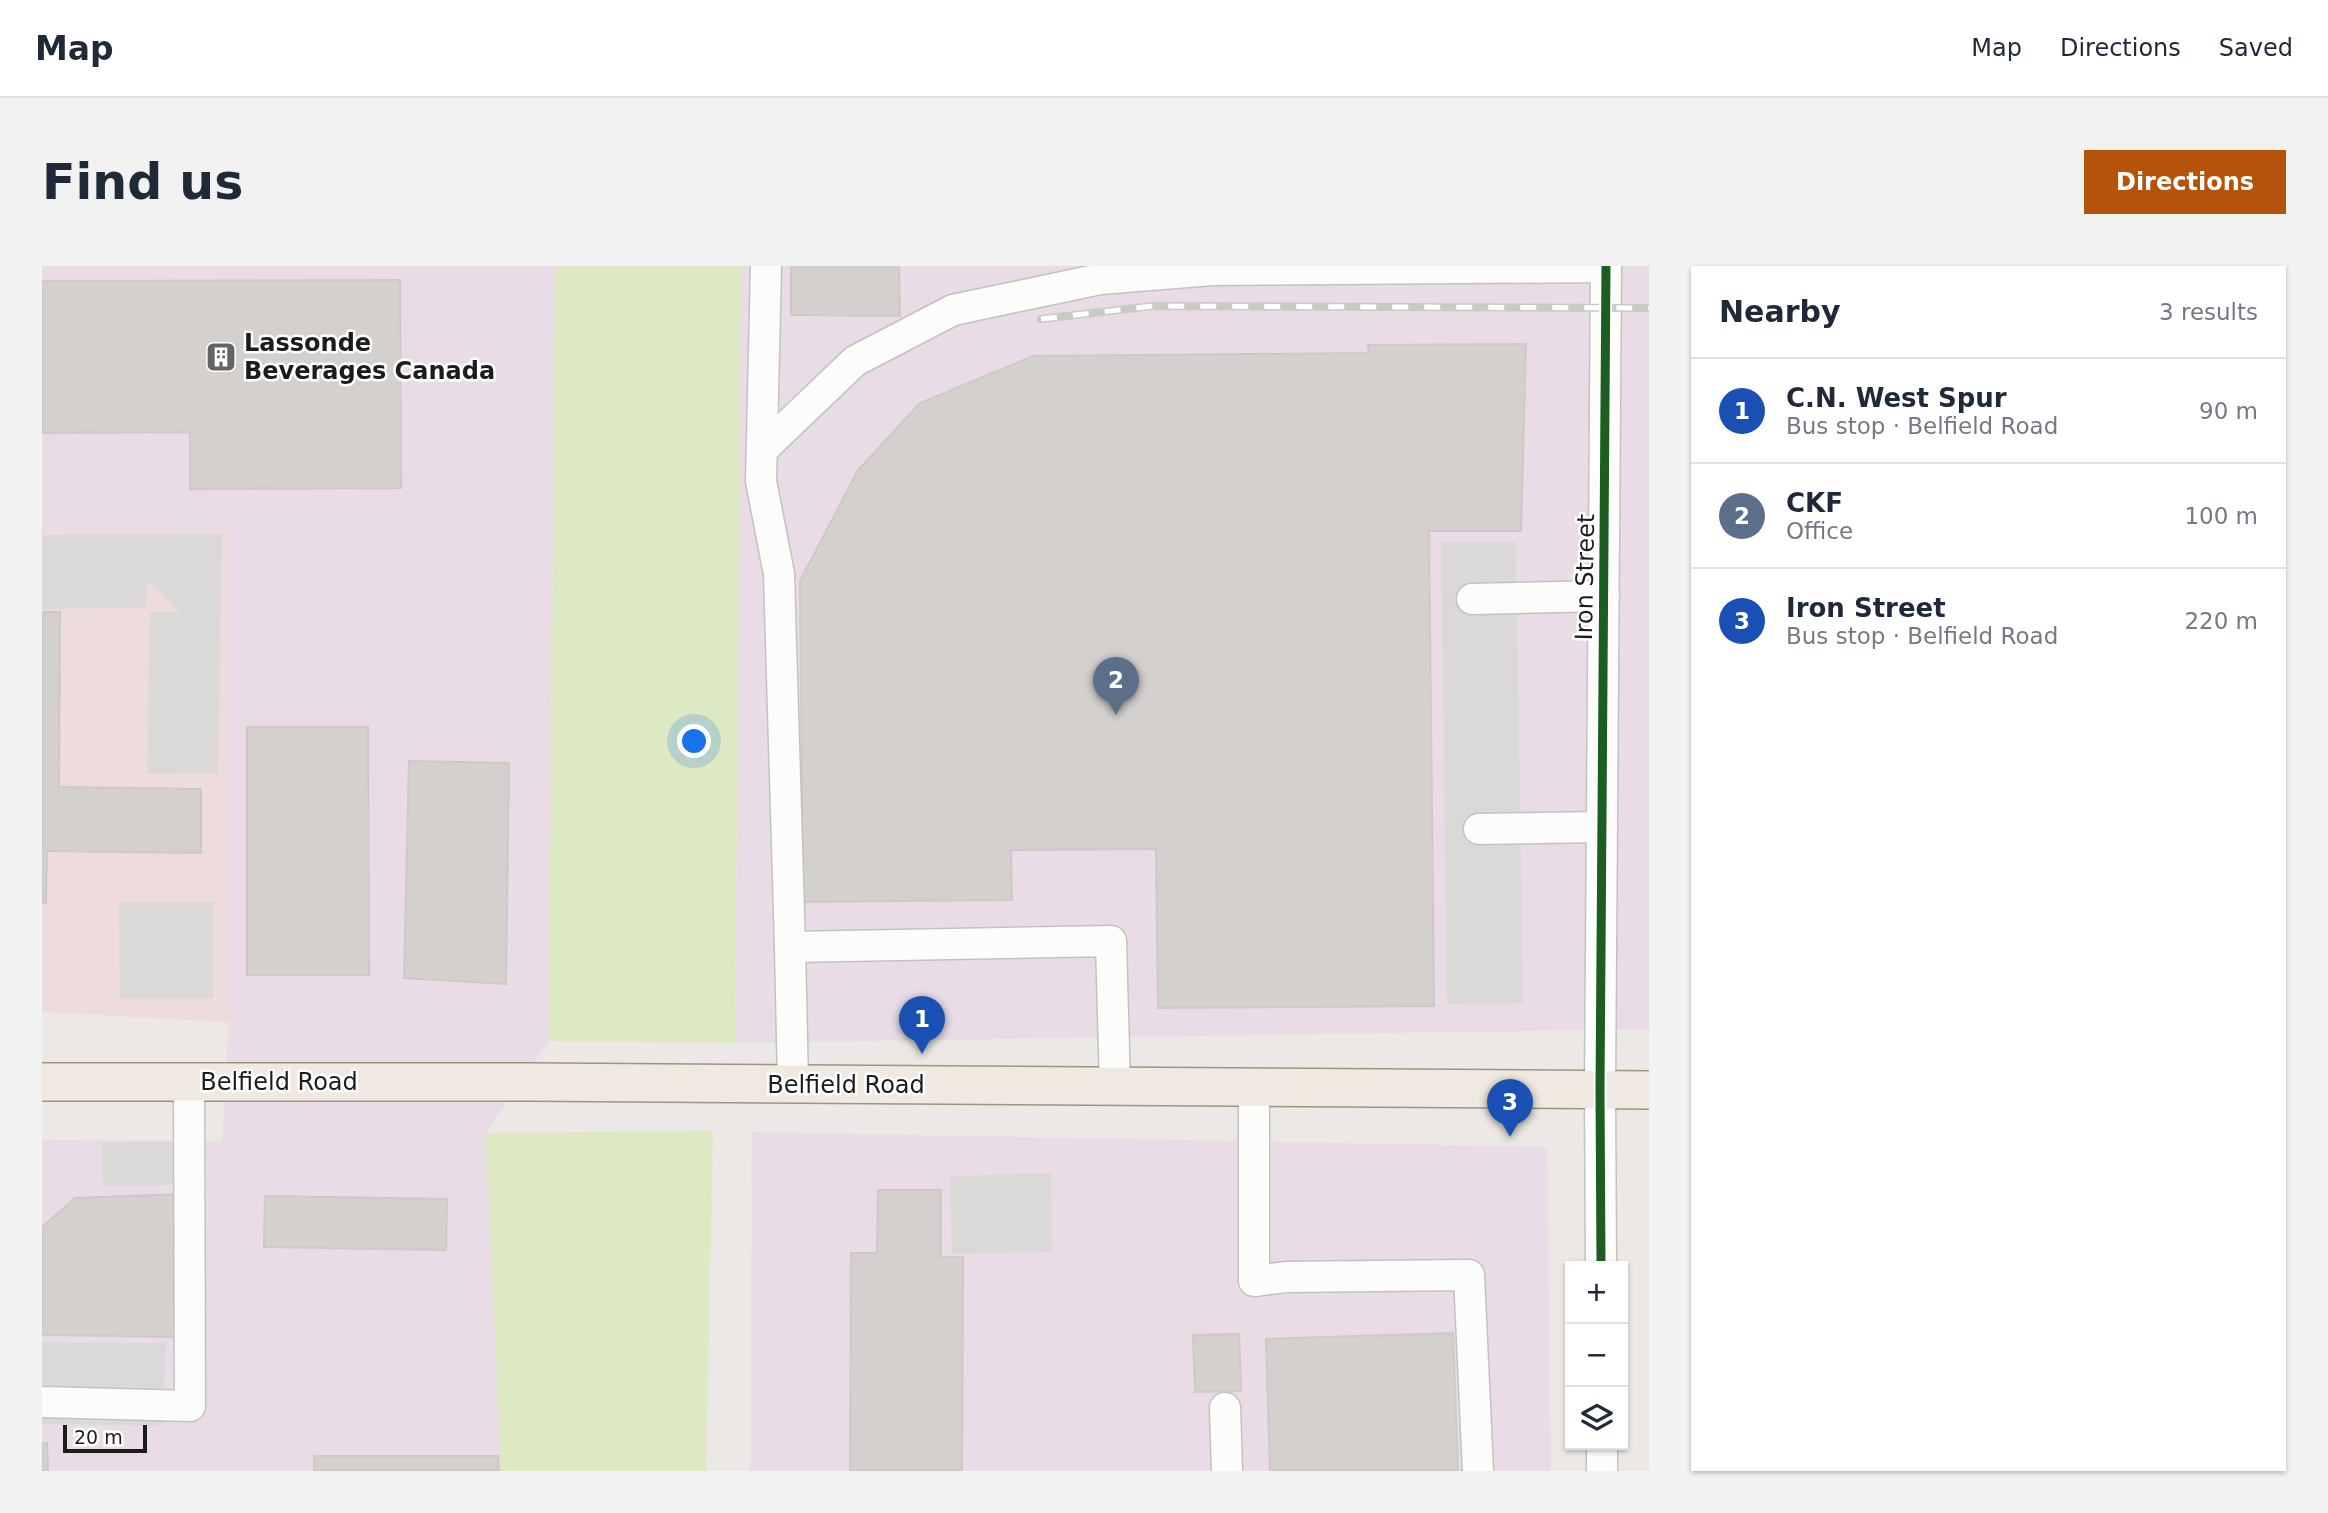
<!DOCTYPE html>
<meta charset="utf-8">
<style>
body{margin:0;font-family:"DejaVu Sans",sans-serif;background:#f2f2f3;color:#1f2937}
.controls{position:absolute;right:21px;bottom:21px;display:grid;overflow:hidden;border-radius:0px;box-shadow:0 2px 5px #0004}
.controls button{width:63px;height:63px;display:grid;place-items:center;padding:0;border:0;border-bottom:2px solid #e0e1e3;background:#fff;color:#1f2937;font:35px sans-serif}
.scale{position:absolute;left:21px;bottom:18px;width:84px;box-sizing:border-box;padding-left:7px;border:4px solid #1c1c1c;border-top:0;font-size:19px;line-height:24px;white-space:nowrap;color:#1c1c1c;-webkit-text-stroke:5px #fff;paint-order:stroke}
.you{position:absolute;left:653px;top:476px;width:24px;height:24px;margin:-18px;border:5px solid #fff;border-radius:50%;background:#1a73e8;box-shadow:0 0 0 10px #1a73e833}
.badge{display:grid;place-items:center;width:46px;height:46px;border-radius:50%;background:#b45309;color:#fff;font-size:23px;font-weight:700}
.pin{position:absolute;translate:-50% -58px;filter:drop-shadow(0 2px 4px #0008)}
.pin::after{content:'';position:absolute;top:37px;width:24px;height:21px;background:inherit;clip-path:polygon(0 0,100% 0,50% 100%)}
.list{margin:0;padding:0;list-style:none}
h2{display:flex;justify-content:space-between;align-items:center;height:91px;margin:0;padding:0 28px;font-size:30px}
h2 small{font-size:23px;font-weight:400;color:#747a83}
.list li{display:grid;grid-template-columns:46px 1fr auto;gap:21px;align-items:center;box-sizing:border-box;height:105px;padding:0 28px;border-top:2px solid #e0e1e3}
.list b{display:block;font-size:26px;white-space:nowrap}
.list p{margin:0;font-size:23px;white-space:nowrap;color:#747a83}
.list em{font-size:23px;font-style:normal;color:#747a83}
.icon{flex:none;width:38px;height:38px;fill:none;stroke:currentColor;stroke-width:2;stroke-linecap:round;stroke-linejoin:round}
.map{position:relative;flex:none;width:1607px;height:1205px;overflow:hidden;border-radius:0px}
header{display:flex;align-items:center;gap:42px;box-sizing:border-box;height:98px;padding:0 35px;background:#fff;border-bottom:2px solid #e0e1e3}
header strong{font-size:33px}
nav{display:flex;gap:38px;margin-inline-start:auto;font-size:24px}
.intro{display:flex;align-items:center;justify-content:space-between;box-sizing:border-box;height:168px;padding:0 42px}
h1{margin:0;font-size:49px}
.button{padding:18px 32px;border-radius:0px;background:#b45309;color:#fff;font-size:24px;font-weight:700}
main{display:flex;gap:42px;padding:0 42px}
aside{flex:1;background:#fff;border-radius:0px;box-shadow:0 2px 5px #0004}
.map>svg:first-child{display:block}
</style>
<header>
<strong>Map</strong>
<nav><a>Map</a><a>Directions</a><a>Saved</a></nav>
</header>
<div class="intro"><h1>Find us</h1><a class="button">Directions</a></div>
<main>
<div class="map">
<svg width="1607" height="1205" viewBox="0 0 1607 1205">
<rect width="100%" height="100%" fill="#ebe8e5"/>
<polygon fill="#eedbdb" points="0,265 187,265 187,756 0,746"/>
<g fill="#e9dce6">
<polygon points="0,0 513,0 507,775 444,867 459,1205 0,1205 0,874 180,875 187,756 187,265 0,265"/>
<polygon points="699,0 1607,0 1607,763 693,777"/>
<polygon points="710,866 1505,881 1509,1205 708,1205"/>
</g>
<g fill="#dde9c2">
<polygon points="513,0 699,0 693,777 507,775"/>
<polygon points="671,865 664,1205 459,1205 444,867"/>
</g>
<g fill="#dbd9d8">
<polygon points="180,268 176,507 105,508 108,346 138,346 106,315 103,342 0,343 0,269"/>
<polygon points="1399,276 1474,276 1481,737 1405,738"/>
<polygon points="77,636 171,636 171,732 78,732"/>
<polygon points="130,875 131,919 61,920 60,876"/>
<polygon points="1009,907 1010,986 910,988 908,910"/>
<polygon points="0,1076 124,1077 121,1160 0,1158"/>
</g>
<g fill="#d3d0ce" stroke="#cec9c6" stroke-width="2">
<polygon points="749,0 857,0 858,50 749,49"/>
<polygon points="358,14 359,222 148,223 148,166 0,167 0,15"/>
<polygon points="1484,78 1479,265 1387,265 1392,740 1116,742 1114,583 969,584 970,634 761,636 758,315 816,204 878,137 991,90 1327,87 1326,79"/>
<polygon points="0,346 18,346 17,521 159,523 159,587 5,585 4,637 0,637"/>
<polygon points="205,461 326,461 327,709 205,709"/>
<polygon points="367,495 467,497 464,718 362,712"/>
<polygon points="836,924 899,924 899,991 921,991 920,1205 808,1205 809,987 835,987"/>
<polygon points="139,928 140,1071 0,1069 0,961 33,932"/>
<polygon points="223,930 405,933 404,984 222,981"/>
<polygon points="1411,1067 1416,1205 1228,1205 1224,1073"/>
<polygon points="1197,1068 1199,1125 1153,1126 1151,1069"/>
<polygon points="0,1177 5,1177 6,1205 0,1205"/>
<polygon points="272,1190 456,1190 457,1205 272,1205"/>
</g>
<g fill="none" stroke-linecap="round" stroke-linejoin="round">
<g stroke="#c3c2c1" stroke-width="33">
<g id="minor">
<polyline points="724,0 719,215 737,308 748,681"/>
<polyline points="720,184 813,95 911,44 1058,13 1171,4 1564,1"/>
<polyline points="1430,333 1562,330"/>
<polyline points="1437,563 1560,561"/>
<polyline points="751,818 748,681 1069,675 1073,821"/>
<polyline points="1212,821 1212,1015 1244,1011 1427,1009 1436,1205"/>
<polyline points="1559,1000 1558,824 1564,0"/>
<polyline points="0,1136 148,1140 147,816"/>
<polyline points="1183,1142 1185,1205"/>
<polyline points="1560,1179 1560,1205"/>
</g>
</g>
<g stroke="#a19281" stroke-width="40">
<polyline id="major" points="0,816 487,816 1607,824"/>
</g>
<use href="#minor" stroke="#fcfcfb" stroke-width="30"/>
<use href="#major" stroke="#f0e9e2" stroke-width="37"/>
<g stroke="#c9c9c8" stroke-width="8">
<polyline id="rail" points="999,53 1111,40 1607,42"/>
</g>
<use href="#rail" stroke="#fff" stroke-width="5" stroke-dasharray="16" stroke-linecap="butt"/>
<g stroke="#fff" stroke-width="13">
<polyline id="cycleway" points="1559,1000 1558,824 1564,0"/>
</g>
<use href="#cycleway" stroke="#1b5e20" stroke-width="9"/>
</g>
<defs>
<g id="building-square" transform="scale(1.575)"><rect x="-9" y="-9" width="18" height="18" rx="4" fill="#646362" stroke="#fff"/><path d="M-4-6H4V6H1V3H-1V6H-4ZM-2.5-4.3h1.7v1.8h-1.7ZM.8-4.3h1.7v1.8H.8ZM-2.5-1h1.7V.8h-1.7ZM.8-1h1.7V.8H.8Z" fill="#fff"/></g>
</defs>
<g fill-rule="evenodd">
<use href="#building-square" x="179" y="91"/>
</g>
<g text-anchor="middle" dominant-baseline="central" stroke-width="5" stroke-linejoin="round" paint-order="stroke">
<g font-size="24" font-weight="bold" fill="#1c1c1c" stroke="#fff" text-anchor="start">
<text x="202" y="77">Lassonde<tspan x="202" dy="28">Beverages Canada</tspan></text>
</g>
<g font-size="24" fill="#1c1c1c" stroke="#fff">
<text transform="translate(1543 311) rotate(-89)">Iron Street</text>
<text x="237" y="816">Belfield Road</text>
<text x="804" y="819">Belfield Road</text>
</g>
</g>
</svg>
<div class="controls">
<button>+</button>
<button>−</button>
<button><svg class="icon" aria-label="layers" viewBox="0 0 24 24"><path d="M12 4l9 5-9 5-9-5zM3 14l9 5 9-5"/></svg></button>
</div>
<div class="scale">20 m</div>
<div class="you"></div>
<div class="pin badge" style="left:880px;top:788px;background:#1a4fb4">1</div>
<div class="pin badge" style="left:1074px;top:449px;background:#5c6f8a">2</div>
<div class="pin badge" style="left:1468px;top:871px;background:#1a4fb4">3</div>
</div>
<aside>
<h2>Nearby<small>3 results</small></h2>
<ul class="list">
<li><span class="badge" style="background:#1a4fb4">1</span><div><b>C.N. West Spur</b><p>Bus stop · Belfield Road</p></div><em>90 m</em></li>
<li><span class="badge" style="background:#5c6f8a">2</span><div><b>CKF</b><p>Office</p></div><em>100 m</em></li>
<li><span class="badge" style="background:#1a4fb4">3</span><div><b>Iron Street</b><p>Bus stop · Belfield Road</p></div><em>220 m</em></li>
</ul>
</aside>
</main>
